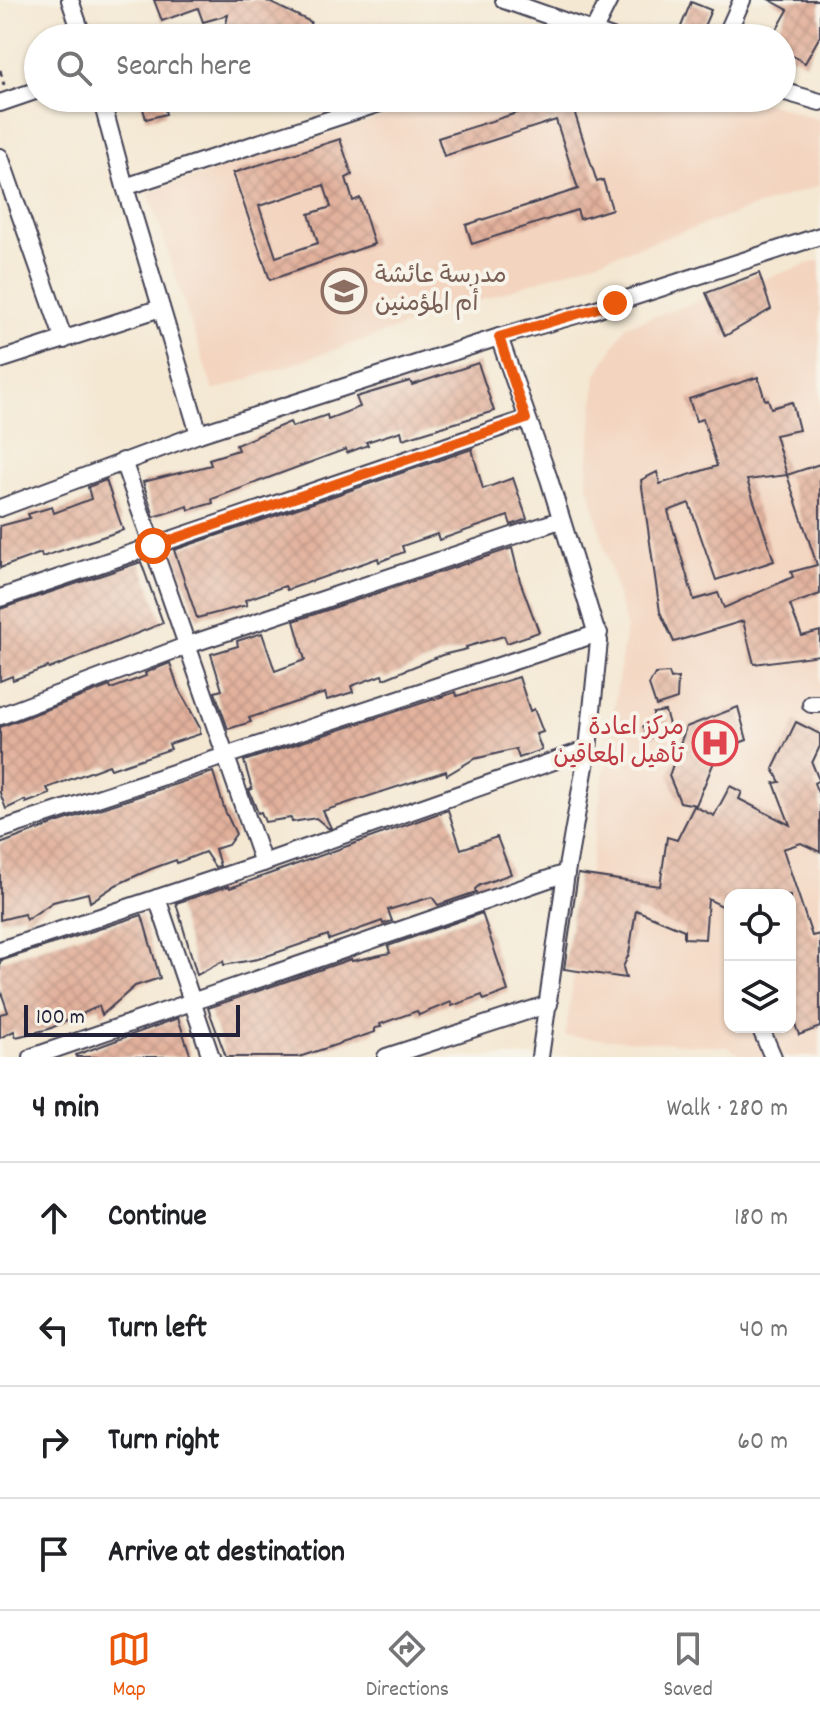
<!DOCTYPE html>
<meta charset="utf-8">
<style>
body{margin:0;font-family:Dekko,"Playpen Sans Arabic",sans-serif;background:#f2f2f2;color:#202124}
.controls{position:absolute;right:24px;bottom:24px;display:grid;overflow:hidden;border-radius:16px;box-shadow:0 2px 6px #0004}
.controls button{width:72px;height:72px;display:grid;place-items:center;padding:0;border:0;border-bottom:2px solid #e0e0e0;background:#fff;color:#202124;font:40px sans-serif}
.scale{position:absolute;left:24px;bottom:20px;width:216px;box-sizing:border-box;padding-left:8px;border:4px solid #22223b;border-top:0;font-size:22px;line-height:28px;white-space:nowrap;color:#22223b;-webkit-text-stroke:6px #f7f3e8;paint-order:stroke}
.stop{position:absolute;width:24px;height:24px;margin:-18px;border:6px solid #ea580c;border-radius:50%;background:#fff}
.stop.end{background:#ea580c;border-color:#fff;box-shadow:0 2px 8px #0008}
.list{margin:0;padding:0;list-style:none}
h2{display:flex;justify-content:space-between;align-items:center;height:104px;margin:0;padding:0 32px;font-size:34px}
h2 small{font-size:26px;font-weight:400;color:#757577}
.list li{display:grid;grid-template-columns:52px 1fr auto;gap:24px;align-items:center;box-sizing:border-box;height:112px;padding:0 32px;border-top:2px solid #e0e0e0}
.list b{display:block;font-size:30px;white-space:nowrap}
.list em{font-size:26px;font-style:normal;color:#757577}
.icon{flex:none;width:44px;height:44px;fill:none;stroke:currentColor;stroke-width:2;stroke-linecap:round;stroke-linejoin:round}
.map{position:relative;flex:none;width:820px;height:1057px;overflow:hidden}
.search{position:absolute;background:#fff;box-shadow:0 2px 6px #0004;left:24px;right:24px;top:24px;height:88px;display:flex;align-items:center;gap:20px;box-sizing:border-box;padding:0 28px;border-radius:44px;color:#757577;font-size:30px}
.sheet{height:552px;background:#fff}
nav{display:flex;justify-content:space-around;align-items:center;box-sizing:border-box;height:112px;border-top:2px solid #e0e0e0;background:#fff;font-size:22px;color:#757577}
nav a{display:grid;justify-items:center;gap:4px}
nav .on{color:#ea580c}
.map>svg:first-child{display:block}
</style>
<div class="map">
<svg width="820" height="1057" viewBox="0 0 820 1057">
<defs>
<pattern id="building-cross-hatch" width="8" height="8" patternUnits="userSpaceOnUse" patternTransform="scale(2)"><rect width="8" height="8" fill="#e2b19c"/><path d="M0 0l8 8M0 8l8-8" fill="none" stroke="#c29887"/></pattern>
</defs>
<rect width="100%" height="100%" fill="#f7f3e8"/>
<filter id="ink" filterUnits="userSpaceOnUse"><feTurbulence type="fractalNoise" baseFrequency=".0125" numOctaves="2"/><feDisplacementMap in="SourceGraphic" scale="16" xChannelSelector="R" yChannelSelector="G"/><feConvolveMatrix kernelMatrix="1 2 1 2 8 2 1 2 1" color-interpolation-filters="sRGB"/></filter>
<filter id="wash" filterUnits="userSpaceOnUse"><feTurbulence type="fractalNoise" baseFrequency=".006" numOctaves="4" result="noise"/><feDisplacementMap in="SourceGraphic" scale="32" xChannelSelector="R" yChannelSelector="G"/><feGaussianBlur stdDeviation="1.8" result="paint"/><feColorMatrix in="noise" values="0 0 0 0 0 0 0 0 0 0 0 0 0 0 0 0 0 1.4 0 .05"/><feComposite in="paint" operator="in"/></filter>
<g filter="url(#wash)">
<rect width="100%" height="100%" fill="#f4e8d3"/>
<g fill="#f3d4bf" fill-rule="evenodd">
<polygon points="442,98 753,98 820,120 820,185 213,391 148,192"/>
<path d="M820,260V1057H741L729,1047L565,1036L626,627L587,481L596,376L626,326ZM730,895H790V1027H730Z"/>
</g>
<g id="blocks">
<g fill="url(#building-cross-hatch)" fill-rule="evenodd">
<polygon points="154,0 265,0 311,22 303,38 223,38 228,15 203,22 198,8 162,21"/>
<polygon points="770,0 820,0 820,36 805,63 793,56 782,74 782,38 772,38 788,10"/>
<polygon points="691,2 711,10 699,38 680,29"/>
<polygon points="140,98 162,98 166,114 146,119"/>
<polygon points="540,98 575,98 579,112 575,114 597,182 603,180 612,209 580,219 577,210 472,244 466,225 578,189 556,120 444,156 438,138 542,105"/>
<path d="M340,139L352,175L346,178L353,201L360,198L374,244L270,280L233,173ZM324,185L331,207L309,214L318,243L276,257L259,206Z"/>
<polygon points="759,273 771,309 725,336 706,293"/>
<polygon points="478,363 494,411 403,439 401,431 366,442 368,445 347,453 346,449 212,499 213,503 189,510 188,506 154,517 143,482 211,465 209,459 238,450 236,445 290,422 292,427 327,415 328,419 360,407 356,397 410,381 412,385"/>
<path d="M758,377L765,400L768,399L771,408L792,402L799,430L775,435L787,475L820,464V594L790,605L802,636L820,631V655L754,664L743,621L674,642L660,612L641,480L657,472L660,484L717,466L703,419L696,421L689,399ZM787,475L817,565L791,572L793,577L724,608L718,593L694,600L668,511L689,503L716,580L774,561L747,480Z"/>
<polygon points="472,449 483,489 513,478 527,519 511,525 508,516 439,540 437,534 402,546 404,552 379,562 378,558 287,590 285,586 245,600 247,605 197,618 174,550"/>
<polygon points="106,480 123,530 42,557 41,553 0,568 0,526 30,518 28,514 52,507 54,513 91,499 88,487"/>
<polygon points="512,548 520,581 539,632 507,643 504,636 466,647 467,649 442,655 384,679 382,675 351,686 353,692 327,700 325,693 293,703 249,718 251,722 228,729 215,692 222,690 211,654 238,646 237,641 262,633 275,671 305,660 294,621"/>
<polygon points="141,562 163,623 49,669 48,667 13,680 12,676 0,681 0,609"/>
<polygon points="170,663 178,687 200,728 200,734 169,744 171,749 111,769 109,765 47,788 50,794 26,803 25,800 6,809 0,793 0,727 110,686 111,689 146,676 145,673"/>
<polygon points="669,673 671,679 678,678 677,699 656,706 649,685 655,674"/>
<polygon points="519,677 530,711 534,709 543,732 536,734 542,750 519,758 516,749 474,759 447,775 446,771 323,811 331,828 328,828 316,818 292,822 291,818 265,822 261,812 258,813 249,790 252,789 244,761 456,692 457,696"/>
<polygon points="738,707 747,740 719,750 696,805 680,802 669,776 686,727"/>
<polygon points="665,711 671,731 647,738 643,726 653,720 653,713"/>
<polygon points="796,722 820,734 820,746 812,763 819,780 814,783 820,798 820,852 801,843 783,849 812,936 820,934 820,1027 799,1035 790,1010 790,895 730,895 730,910 708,899 705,939 684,938 684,930 636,910 629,954 623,967 626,978 564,969 578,874 660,886 667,837 677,840 694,806 714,816 730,786 742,792 739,799 790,825 774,783 780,782 773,769"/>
<polygon points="213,772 225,811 236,834 228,845 215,849 220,866 215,867 205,852 177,863 176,860 151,869 116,885 90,902 88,893 53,902 26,920 24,914 0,920 0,844 56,823"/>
<polygon points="448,810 461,849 497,837 511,874 480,885 475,889 476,892 438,905 432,897 388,910 392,921 383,924 382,921 329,940 328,935 258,959 224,965 223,961 197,975 176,903 229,886 230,888"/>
<polygon points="482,913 508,991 484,1000 482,995 452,1006 451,1002 419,1015 417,1011 380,1024 381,1027 375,1028 375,1032 299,1057 226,1057 208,1008 351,959 352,961 390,953 388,946"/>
<polygon points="142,915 160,978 135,986 102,1015 99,1006 49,1029 16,1037 14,1031 0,1038 0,1014 8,1012 0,989 0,961"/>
<polygon points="178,1018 191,1057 76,1057 76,1055"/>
</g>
</g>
</g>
<g filter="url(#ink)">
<use href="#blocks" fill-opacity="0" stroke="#424052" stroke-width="2"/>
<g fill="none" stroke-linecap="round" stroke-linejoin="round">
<g stroke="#424052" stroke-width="20">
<g id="minor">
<polyline points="70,0 83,38"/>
<polyline points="504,0 612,38"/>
<polyline points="576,38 593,32 609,0"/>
<polyline points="725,38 742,0"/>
<polyline points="782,91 820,102"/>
<polyline points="101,98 125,187 199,434"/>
<polyline points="0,103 38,90"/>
<polyline points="0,157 64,340"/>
<polyline points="125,187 395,98"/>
<polyline points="499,337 590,311 820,236"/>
<polyline points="0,360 161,308"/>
<polyline points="123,461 263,863"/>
<polyline points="0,508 199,434 499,337 549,479 599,641 588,749 566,873 540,1057"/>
<polyline points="0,598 526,419"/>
<polyline points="811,704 820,704"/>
<polyline points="0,716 188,645 560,520"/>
<polyline points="0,830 599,633"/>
<polyline points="157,898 211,1057"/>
<polyline points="0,950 263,863 588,749"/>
<polyline points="760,1027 773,1057"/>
<polyline points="32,1057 566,873"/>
<polyline points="386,1057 549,1004"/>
</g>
</g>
<polyline stroke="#424052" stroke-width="3" stroke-dasharray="6 6" stroke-linecap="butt" points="0,70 4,85"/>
<use href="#minor" stroke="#fff" stroke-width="16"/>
</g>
</g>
<g fill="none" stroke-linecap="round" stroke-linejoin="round" filter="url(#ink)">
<polyline stroke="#ea580c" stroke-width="10" points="153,546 526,419 499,337 615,303"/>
</g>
<defs>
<g id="school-ring" transform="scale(2.3)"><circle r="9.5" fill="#f7f3e8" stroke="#8d6e63" stroke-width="1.5"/><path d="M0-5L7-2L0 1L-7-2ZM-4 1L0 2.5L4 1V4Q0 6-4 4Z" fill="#8d6e63"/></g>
<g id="hospital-ring" transform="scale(2.3)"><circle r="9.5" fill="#f7f3e8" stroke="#e0444e" stroke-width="1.5"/><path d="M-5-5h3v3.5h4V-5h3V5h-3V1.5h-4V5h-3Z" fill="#e0444e"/></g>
</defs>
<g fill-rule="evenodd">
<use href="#school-ring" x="344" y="291"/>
<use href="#hospital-ring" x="715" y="743"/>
</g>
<g text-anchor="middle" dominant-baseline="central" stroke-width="8" stroke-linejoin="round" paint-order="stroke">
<g font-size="24" fill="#785e54" stroke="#f7f3e8" text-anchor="start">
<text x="375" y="277">مدرسة عائشة<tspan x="375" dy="28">أم المؤمنين</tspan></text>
</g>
<g font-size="24" fill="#be3a42" stroke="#f7f3e8" text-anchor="end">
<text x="684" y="729">مركز اعادة<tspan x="684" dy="28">تأهيل المعاقين</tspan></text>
</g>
</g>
</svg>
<div class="controls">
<button><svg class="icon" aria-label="locate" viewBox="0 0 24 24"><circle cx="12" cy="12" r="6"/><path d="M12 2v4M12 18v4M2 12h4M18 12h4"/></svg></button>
<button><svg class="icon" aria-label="layers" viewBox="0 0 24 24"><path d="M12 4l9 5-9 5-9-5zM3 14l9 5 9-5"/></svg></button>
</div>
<div class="scale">100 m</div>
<div class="stop" style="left:153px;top:546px"></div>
<div class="stop end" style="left:615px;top:303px"></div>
<div class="search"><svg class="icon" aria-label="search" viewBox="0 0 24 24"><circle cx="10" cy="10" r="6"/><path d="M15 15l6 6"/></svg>Search here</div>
</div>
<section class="sheet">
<h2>4 min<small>Walk · 280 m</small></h2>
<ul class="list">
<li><svg class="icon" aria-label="ahead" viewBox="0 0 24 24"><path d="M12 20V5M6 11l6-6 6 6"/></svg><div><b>Continue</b></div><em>180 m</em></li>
<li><svg class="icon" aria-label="left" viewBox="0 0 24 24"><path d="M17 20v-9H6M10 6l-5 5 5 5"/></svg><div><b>Turn left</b></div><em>40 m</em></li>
<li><svg class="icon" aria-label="right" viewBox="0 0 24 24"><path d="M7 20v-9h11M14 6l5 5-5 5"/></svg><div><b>Turn right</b></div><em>60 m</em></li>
<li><svg class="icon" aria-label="arrive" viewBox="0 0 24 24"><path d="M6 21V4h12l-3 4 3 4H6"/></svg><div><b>Arrive at destination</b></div></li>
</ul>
</section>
<nav>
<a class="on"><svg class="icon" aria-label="map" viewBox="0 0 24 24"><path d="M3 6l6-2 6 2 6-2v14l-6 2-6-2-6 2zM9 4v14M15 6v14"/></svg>Map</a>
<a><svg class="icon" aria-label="directions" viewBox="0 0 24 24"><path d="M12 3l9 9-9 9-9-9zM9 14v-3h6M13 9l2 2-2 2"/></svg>Directions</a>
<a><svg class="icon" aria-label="saved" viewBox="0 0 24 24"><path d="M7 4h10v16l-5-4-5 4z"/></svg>Saved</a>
</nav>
